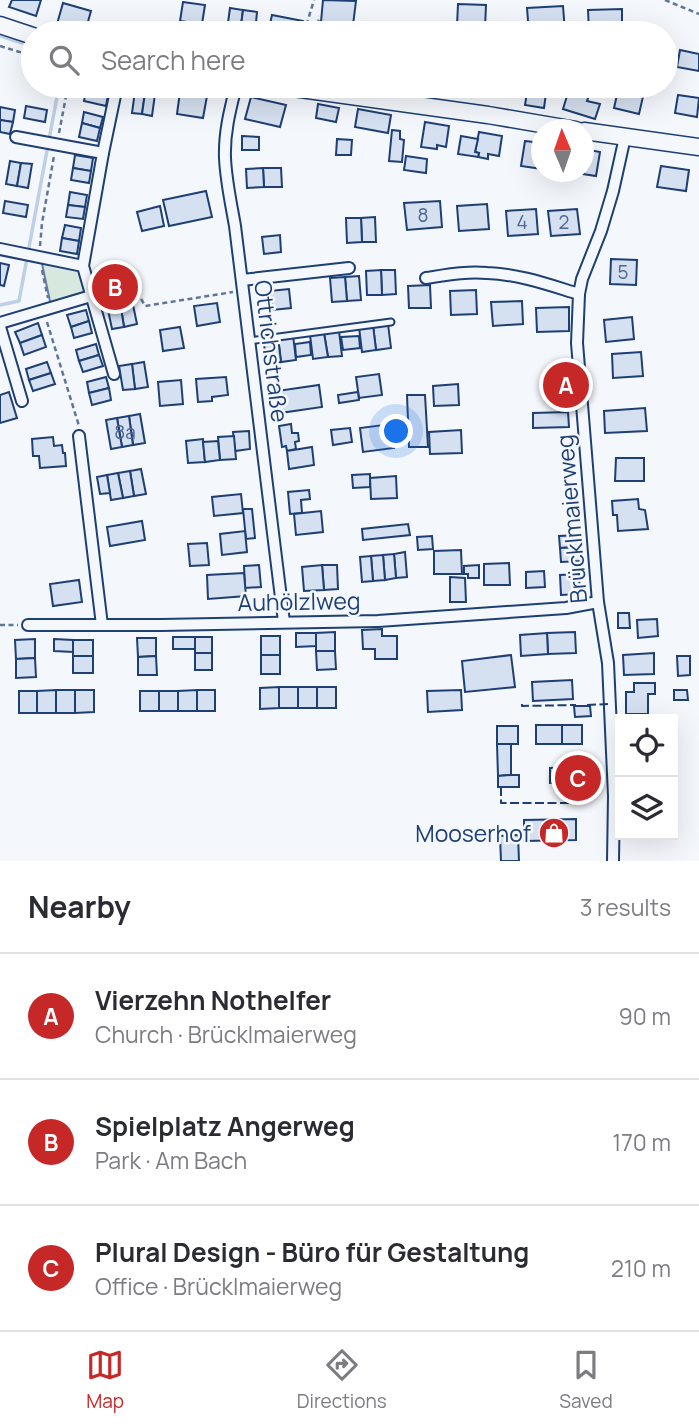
<!DOCTYPE html>
<meta charset="utf-8">
<style>
body{margin:0;font-family:Manrope,sans-serif;background:#f7f7f7;color:#2b2b33}
.controls{position:absolute;right:21px;bottom:21px;display:grid;overflow:hidden;border-radius:0px;box-shadow:0 7px 28px #0002}
.controls button{width:63px;height:63px;display:grid;place-items:center;padding:0;border:0;border-bottom:2px solid #e1e1e2;background:#fff;color:#2b2b33;font:35px sans-serif}
.compass{position:absolute;left:531px;top:119px;width:63px;height:63px;border-radius:50%;background:#fff;box-shadow:0 7px 28px #0002;rotate:358deg}
.you{position:absolute;left:397px;top:432px;width:24px;height:24px;margin:-18px;border:5px solid #fff;border-radius:50%;background:#1a73e8;box-shadow:0 0 0 10px #1a73e833}
.badge{display:grid;place-items:center;width:46px;height:46px;border-radius:50%;background:#c62828;color:#fff;font-size:23px;font-weight:700}
.pin{position:absolute;translate:-50% -50%;border:4px solid #fff;box-shadow:0 2px 7px #0006}
.list{margin:0;padding:0;list-style:none}
h2{display:flex;justify-content:space-between;align-items:center;height:91px;margin:0;padding:0 28px;font-size:30px}
h2 small{font-size:23px;font-weight:400;color:#7c7c81}
.list li{display:grid;grid-template-columns:46px 1fr auto;gap:21px;align-items:center;box-sizing:border-box;height:126px;padding:0 28px;border-top:2px solid #e1e1e2}
.list b{display:block;font-size:26px;white-space:nowrap}
.list p{margin:0;font-size:23px;white-space:nowrap;color:#7c7c81}
.list em{font-size:23px;font-style:normal;color:#7c7c81}
.icon{flex:none;width:38px;height:38px;fill:none;stroke:currentColor;stroke-width:2;stroke-linecap:round;stroke-linejoin:round}
.map{position:relative;flex:none;width:699px;height:861px;overflow:hidden}
.search{position:absolute;background:#fff;box-shadow:0 7px 28px #0002;left:21px;right:21px;top:21px;height:77px;display:flex;align-items:center;gap:18px;box-sizing:border-box;padding:0 24px;border-radius:38px;color:#7c7c81;font-size:26px}
.sheet{height:469px;background:#fff}
nav{display:flex;justify-content:space-around;align-items:center;box-sizing:border-box;height:98px;border-top:2px solid #e1e1e2;background:#fff;font-size:19px;color:#7c7c81}
nav a{display:grid;justify-items:center;gap:4px}
nav .on{color:#c62828}
.map>svg:first-child{display:block}
</style>
<div class="map">
<svg width="699" height="861" viewBox="0 0 699 861">
<rect width="100%" height="100%" fill="#f4f7fb"/>
<g fill="#d7e8df" stroke="#687fa3" stroke-width="2">
<polygon points="41,259 81,268 89,295 51,306"/>
<polygon points="130,271 138,293 98,306 92,282"/>
</g>
<g fill="none" stroke-linecap="round" stroke-linejoin="round">
<g stroke="#bed0e5" stroke-width="3.5">
<polyline points="1,36 22,43"/>
<polyline points="0,305 19,301 59,86"/>
</g>
</g>
<g fill="#d5e0f0" stroke="#1d3f73" stroke-width="2">
<polygon points="12,0 41,0 36,16 9,7"/>
<polygon points="323,0 356,1 353,25 321,22"/>
<polygon points="183,2 205,5 202,24 180,21"/>
<polygon points="63,3 91,11 85,32 57,24"/>
<polygon points="458,4 486,5 485,28 457,26"/>
<polygon points="563,6 565,32 529,33 527,8"/>
<polygon points="230,8 243,10 240,33 227,30"/>
<polygon points="622,9 622,31 589,32 588,10"/>
<polygon points="243,10 257,12 255,33 240,33"/>
<polygon points="272,15 303,21 300,33 268,33"/>
<polygon points="680,50 699,54 699,71 677,67"/>
<polygon points="87,86 109,86 108,95 86,91"/>
<rect x="458" y="86" width="26" height="5"/>
<polygon points="528,86 547,86 544,108 525,105"/>
<polygon points="570,86 577,86 591,90 587,101 600,104 595,119 563,109"/>
<polygon points="619,86 644,92 639,114 614,108"/>
<polygon points="86,91 108,95 106,106 84,101"/>
<polygon points="135,91 145,93 142,114 132,113"/>
<polygon points="180,92 207,96 203,118 177,114"/>
<polygon points="145,93 155,94 152,116 142,114"/>
<polygon points="678,95 699,98 697,117 675,113"/>
<polygon points="251,97 286,105 280,127 245,119"/>
<polygon points="318,104 339,108 336,122 316,118"/>
<polygon points="26,106 47,110 45,122 24,118"/>
<polygon points="0,107 15,110 13,122 0,120"/>
<polygon points="358,109 391,115 388,133 355,127"/>
<polygon points="84,112 103,117 100,128 82,123"/>
<polygon points="0,120 13,122 10,134 0,132"/>
<polygon points="425,122 449,126 446,147 437,145 437,149 421,147"/>
<polygon points="82,123 100,128 97,141 79,137"/>
<polygon points="392,130 400,131 400,139 404,140 402,162 389,161"/>
<polygon points="479,132 502,136 499,156 488,154 488,159 478,157 479,153 475,152"/>
<polygon points="242,136 259,137 259,150 242,150"/>
<polygon points="461,136 478,139 475,152 479,153 478,157 458,154"/>
<polygon points="337,139 352,140 351,155 336,155"/>
<polygon points="525,141 542,143 542,169 521,166"/>
<polygon points="584,149 600,152 596,176 570,172 584,172"/>
<polygon points="75,155 93,158 91,171 73,168"/>
<polygon points="406,156 427,159 426,173 404,170"/>
<polygon points="10,161 21,163 17,186 6,184"/>
<polygon points="21,163 32,164 28,188 17,186"/>
<polygon points="661,166 689,170 686,191 657,187"/>
<polygon points="73,168 91,171 89,183 71,180"/>
<polygon points="263,168 281,168 282,187 264,187"/>
<polygon points="263,168 264,187 247,188 246,169"/>
<polygon points="206,191 212,217 169,226 163,200"/>
<polygon points="70,192 87,195 85,207 68,205"/>
<polygon points="5,201 28,205 26,217 3,213"/>
<polygon points="440,201 442,227 407,230 404,203"/>
<polygon points="487,204 489,229 459,231 457,206"/>
<polygon points="68,205 85,207 83,219 66,217"/>
<polygon points="160,206 164,226 142,231 137,212"/>
<polygon points="536,209 538,234 508,236 506,211"/>
<polygon points="577,209 580,234 551,236 548,211"/>
<polygon points="375,217 376,242 362,242 361,218"/>
<polygon points="346,218 361,218 362,242 347,243"/>
<polygon points="65,225 81,228 79,241 62,238"/>
<polygon points="280,235 281,252 264,254 262,237"/>
<polygon points="62,238 79,241 77,254 60,251"/>
<polygon points="611,259 637,260 636,285 610,284"/>
<polygon points="0,263 9,265 4,286 0,285"/>
<polygon points="381,270 395,270 396,294 382,295"/>
<polygon points="381,270 382,295 367,295 366,271"/>
<polygon points="359,276 361,300 347,301 345,277"/>
<polygon points="345,277 347,301 332,302 330,278"/>
<polygon points="430,285 431,308 409,308 408,286"/>
<polygon points="289,289 291,308 272,310 270,291"/>
<polygon points="476,290 477,314 451,315 450,291"/>
<polygon points="132,300 137,324 124,327 120,302"/>
<polygon points="522,301 523,324 493,326 491,302"/>
<polygon points="120,302 124,327 112,329 107,305"/>
<polygon points="217,303 220,322 197,326 194,306"/>
<polygon points="569,307 569,331 537,332 536,308"/>
<polygon points="86,310 89,321 71,327 67,315"/>
<polygon points="632,317 634,339 606,342 604,320"/>
<polygon points="89,321 92,333 74,338 71,327"/>
<polygon points="38,323 42,335 20,343 15,332"/>
<polygon points="388,324 391,348 376,350 373,325"/>
<polygon points="373,325 376,350 362,352 359,327"/>
<polygon points="180,327 184,348 163,351 160,330"/>
<polygon points="339,331 342,356 328,357 324,333"/>
<polygon points="324,333 328,357 313,359 310,335"/>
<polygon points="42,335 46,347 24,355 20,343"/>
<polygon points="293,335 296,360 281,362 278,337"/>
<polygon points="359,336 360,348 343,350 341,337"/>
<polygon points="278,337 281,362 267,363 263,339"/>
<polygon points="310,342 311,355 296,357 295,344"/>
<polygon points="96,344 99,355 79,361 76,350"/>
<polygon points="641,352 643,376 613,378 612,354"/>
<polygon points="99,355 103,366 83,372 79,361"/>
<polygon points="47,362 51,373 29,380 26,369"/>
<polygon points="144,362 148,387 135,389 132,364"/>
<polygon points="132,364 135,389 123,390 119,366"/>
<polygon points="51,373 55,384 33,391 29,380"/>
<polygon points="379,374 382,395 359,398 356,377"/>
<polygon points="106,377 109,388 89,393 87,382"/>
<polygon points="226,377 228,395 212,397 212,401 198,402 196,379"/>
<polygon points="181,380 183,404 160,406 158,382"/>
<polygon points="458,384 459,405 434,406 433,386"/>
<polygon points="319,385 322,407 280,413 277,391"/>
<polygon points="109,388 111,400 92,405 89,393"/>
<polygon points="9,392 17,418 0,423 0,395"/>
<polygon points="358,392 359,400 339,403 338,395"/>
<polygon points="407,395 425,395 428,447 409,447"/>
<polygon points="645,408 647,431 605,433 604,411"/>
<polygon points="568,412 569,427 533,428 533,413"/>
<polygon points="140,414 145,443 133,445 129,416"/>
<polygon points="129,416 133,445 122,447 117,418"/>
<polygon points="117,418 122,447 111,449 106,420"/>
<polygon points="291,424 292,433 298,433 299,441 295,442 296,449 287,451 286,446 282,447 279,426"/>
<polygon points="391,424 394,448 363,452 360,428"/>
<polygon points="350,428 352,442 333,445 331,430"/>
<polygon points="461,430 462,453 430,454 429,432"/>
<polygon points="249,431 250,449 235,451 233,432"/>
<polygon points="234,436 236,459 220,460 218,437"/>
<polygon points="53,437 54,446 62,445 63,453 65,453 66,466 40,468 39,456 33,456 32,439"/>
<polygon points="203,439 205,462 188,463 186,441"/>
<polygon points="218,441 220,460 205,462 203,442"/>
<polygon points="312,447 314,465 289,469 287,451"/>
<polygon points="616,458 644,458 644,481 615,481"/>
<polygon points="141,469 146,494 134,496 130,471"/>
<polygon points="130,471 134,496 123,498 118,473"/>
<polygon points="118,473 123,498 111,500 107,475"/>
<polygon points="370,474 370,487 353,488 352,475"/>
<polygon points="107,475 110,493 100,494 97,477"/>
<polygon points="396,476 397,498 371,499 370,478"/>
<polygon points="309,490 310,499 301,500 302,513 290,514 288,492"/>
<polygon points="241,494 243,513 214,516 212,497"/>
<polygon points="638,499 639,509 645,510 648,529 618,531 617,515 613,515 612,501"/>
<polygon points="243,509 252,509 255,538 246,539"/>
<polygon points="321,511 323,532 296,535 294,514"/>
<polygon points="142,521 145,540 110,546 107,527"/>
<polygon points="408,524 410,535 363,540 362,529"/>
<polygon points="245,531 247,552 222,555 220,534"/>
<polygon points="580,535 581,547 560,548 559,536"/>
<polygon points="432,536 433,549 418,550 417,537"/>
<polygon points="207,543 209,565 190,566 188,544"/>
<polygon points="581,547 582,561 561,562 560,548"/>
<polygon points="461,550 462,574 434,574 434,551"/>
<polygon points="405,552 407,577 396,578 394,554"/>
<polygon points="394,554 396,578 385,580 383,555"/>
<polygon points="383,555 385,580 373,581 371,556"/>
<polygon points="371,556 373,581 362,582 360,557"/>
<polygon points="509,563 510,585 484,585 484,564"/>
<polygon points="259,565 261,587 245,588 244,566"/>
<polygon points="322,565 337,565 338,589 324,590"/>
<polygon points="322,565 324,590 304,591 302,567"/>
<polygon points="479,565 479,578 468,578 468,574 464,574 464,566"/>
<polygon points="544,571 545,587 526,588 526,572"/>
<polygon points="244,573 246,596 208,599 207,575"/>
<polygon points="579,574 580,594 561,595 560,575"/>
<polygon points="450,577 465,578 466,602 450,602"/>
<polygon points="79,580 82,602 53,606 50,584"/>
<polygon points="618,613 629,613 630,628 618,628"/>
<polygon points="657,619 658,636 638,638 637,620"/>
<polygon points="382,629 382,636 397,636 397,659 375,659 375,649 363,649 362,630"/>
<polygon points="335,632 335,651 316,651 316,633"/>
<polygon points="575,632 576,653 548,654 547,633"/>
<polygon points="296,633 316,633 316,646 296,647"/>
<polygon points="547,633 548,654 521,656 520,635"/>
<rect x="261" y="636" width="19" height="19"/>
<rect x="173" y="637" width="22" height="12"/>
<rect x="195" y="637" width="17" height="16"/>
<polygon points="137,638 156,638 156,656 138,657"/>
<polygon points="35,639 35,658 16,659 15,640"/>
<polygon points="54,639 73,640 73,652 54,651"/>
<rect x="73" y="640" width="20" height="16"/>
<polygon points="316,651 335,651 336,669 317,670"/>
<rect x="195" y="653" width="17" height="17"/>
<polygon points="654,653 654,674 624,675 623,655"/>
<rect x="261" y="655" width="19" height="19"/>
<polygon points="511,655 515,687 465,692 462,661"/>
<rect x="73" y="656" width="20" height="17"/>
<polygon points="156,656 157,675 138,675 138,657"/>
<polygon points="677,656 690,656 690,675 678,676"/>
<polygon points="35,658 36,677 16,678 16,659"/>
<polygon points="572,680 573,699 533,701 532,682"/>
<polygon points="634,683 655,683 655,694 648,694 648,714 626,714 626,692 634,692"/>
<polygon points="279,687 279,708 260,709 260,688"/>
<rect x="279" y="687" width="19" height="21"/>
<rect x="298" y="687" width="19" height="21"/>
<rect x="317" y="687" width="19" height="21"/>
<rect x="56" y="690" width="19" height="23"/>
<polygon points="56,690 56,713 37,713 37,691"/>
<polygon points="75,690 94,690 94,712 75,713"/>
<polygon points="197,690 197,711 178,711 178,691"/>
<rect x="197" y="690" width="18" height="21"/>
<polygon points="461,690 462,710 428,712 427,691"/>
<polygon points="674,690 687,690 688,700 674,700"/>
<rect x="19" y="691" width="18" height="22"/>
<rect x="140" y="691" width="19" height="20"/>
<rect x="159" y="691" width="19" height="20"/>
<polygon points="574,706 590,706 591,716 575,717"/>
<rect x="536" y="725" width="26" height="19"/>
<rect x="562" y="725" width="20" height="19"/>
<rect x="497" y="726" width="21" height="18"/>
<polygon points="497,744 511,744 511,775 498,776"/>
<polygon points="576,767 583,767 583,782 550,783 550,768"/>
<polygon points="511,775 519,775 519,787 498,787 498,776"/>
<polygon points="576,819 576,840 524,841 524,820"/>
<polygon points="518,835 519,861 501,861 500,836"/>
</g>
<g fill="none" stroke-linecap="round" stroke-linejoin="round">
<g stroke="#1d3f73" stroke-width="9">
<polyline id="lane" points="249,341 391,322"/>
</g>
<g stroke="#1d3f73" stroke-width="14">
<g id="street">
<path d="M236,86C230,110 224,133 225,158C226,181 231,203 235,226L284,622"/>
<polyline points="16,137 103,153"/>
<polyline points="0,249 83,266"/>
<path d="M426,278C446,275 467,271 487,273C519,274 549,285 579,294"/>
<polyline points="242,280 349,268"/>
<polyline points="0,323 91,296"/>
<polyline points="0,327 22,401"/>
<polyline points="114,374 83,266 103,153 117,86"/>
<polyline points="79,436 102,625"/>
<polyline points="28,625 161,625 378,621 566,608 598,602"/>
<polyline points="613,861 614,796 608,663 598,602 577,343 579,294 582,279 601,231 613,191 625,137"/>
</g>
</g>
<g stroke="#1d3f73" stroke-width="19">
<g id="secondary">
<polyline points="0,25 33,36"/>
<polyline points="279,86 488,115 576,130"/>
<polyline points="584,131 699,147"/>
</g>
</g>
<g stroke="#5e769c" stroke-width="2.5" stroke-dasharray="5 3.5" stroke-linecap="butt">
<polyline points="665,0 699,14"/>
<polyline points="304,33 314,0"/>
<polyline points="317,33 319,16"/>
<polyline points="0,46 33,56"/>
<polyline points="59,133 68,86"/>
<polyline points="40,246 42,223 54,156"/>
<polyline points="42,270 48,298"/>
<polyline points="104,304 138,293 145,306 233,292"/>
<polyline points="47,322 79,426"/>
<polyline points="0,625 18,625"/>
</g>
<use href="#lane" stroke="#f4f7fb" stroke-width="5"/>
<use href="#street" stroke="#f4f7fb" stroke-width="10"/>
<use href="#secondary" stroke="#f4f7fb" stroke-width="16"/>
<polyline stroke="#2c6c60" stroke-width="5" stroke-dasharray="3.5 5" stroke-linecap="butt" points="122,33 124,25"/>
<g stroke="#1d3f73" stroke-width="2" stroke-dasharray="9 3.5" stroke-linecap="butt">
<polyline points="522,704 522,706 576,705"/>
<polyline points="587,705 608,704"/>
<polyline points="501,787 501,803 576,803"/>
<polyline points="575,794 575,782"/>
</g>
</g>
<defs>
<g id="shop-disc" transform="scale(1.575)"><circle r="9.5" fill="#c62828" stroke="#f4f7fb"/><path d="M-5-2.5h2.3a2.7 3.5 0 0 1 5.4 0H5L5.5 6h-11ZM-1.5-2.5h3a1.5 2.3 0 0 0-3 0Z" fill="#fff"/></g>
</defs>
<g fill-rule="evenodd">
<use href="#shop-disc" x="554" y="833"/>
</g>
<g text-anchor="middle" dominant-baseline="central" stroke-width="5" stroke-linejoin="round" paint-order="stroke">
<g font-size="19" fill="#4b6792">
<text x="423" y="215">8</text>
<text x="522" y="222">4</text>
<text x="564" y="222">2</text>
<text x="623" y="272">5</text>
<text x="125" y="432">8a</text>
</g>
<g font-size="23" fill="#1d3f73" stroke="#f4f7fb">
<text transform="translate(272 351) rotate(83)">Ottrichstraße</text>
<text transform="translate(571 519) rotate(-95)">Brücklmaierweg</text>
<text transform="translate(299 601) rotate(-1)">Auhölzlweg</text>
</g>
<g font-size="23" fill="#1d3f73" stroke="#f4f7fb" text-anchor="end">
<text x="531" y="833">Mooserhof</text>
</g>
</g>
</svg>
<div class="controls">
<button><svg class="icon" aria-label="locate" viewBox="0 0 24 24"><circle cx="12" cy="12" r="6"/><path d="M12 2v4M12 18v4M2 12h4M18 12h4"/></svg></button>
<button><svg class="icon" aria-label="layers" viewBox="0 0 24 24"><path d="M12 4l9 5-9 5-9-5zM3 14l9 5 9-5"/></svg></button>
</div>
<svg class="compass" viewBox="-18 -18 36 36"><path d="M0-13l5 13h-10z" fill="#e53935"/><path d="M0 13l5-13h-10z" fill="#7c7c81"/></svg>
<div class="you"></div>
<div class="pin badge" style="left:566px;top:385px">A</div>
<div class="pin badge" style="left:115px;top:287px">B</div>
<div class="pin badge" style="left:578px;top:778px">C</div>
<div class="search"><svg class="icon" aria-label="search" viewBox="0 0 24 24"><circle cx="10" cy="10" r="6"/><path d="M15 15l6 6"/></svg>Search here</div>
</div>
<section class="sheet">
<h2>Nearby<small>3 results</small></h2>
<ul class="list">
<li><span class="badge">A</span><div><b>Vierzehn Nothelfer</b><p>Church · Brücklmaierweg</p></div><em>90 m</em></li>
<li><span class="badge">B</span><div><b>Spielplatz Angerweg</b><p>Park · Am Bach</p></div><em>170 m</em></li>
<li><span class="badge">C</span><div><b>Plural Design - Büro für Gestaltung</b><p>Office · Brücklmaierweg</p></div><em>210 m</em></li>
</ul>
</section>
<nav>
<a class="on"><svg class="icon" aria-label="map" viewBox="0 0 24 24"><path d="M3 6l6-2 6 2 6-2v14l-6 2-6-2-6 2zM9 4v14M15 6v14"/></svg>Map</a>
<a><svg class="icon" aria-label="directions" viewBox="0 0 24 24"><path d="M12 3l9 9-9 9-9-9zM9 14v-3h6M13 9l2 2-2 2"/></svg>Directions</a>
<a><svg class="icon" aria-label="saved" viewBox="0 0 24 24"><path d="M7 4h10v16l-5-4-5 4z"/></svg>Saved</a>
</nav>
